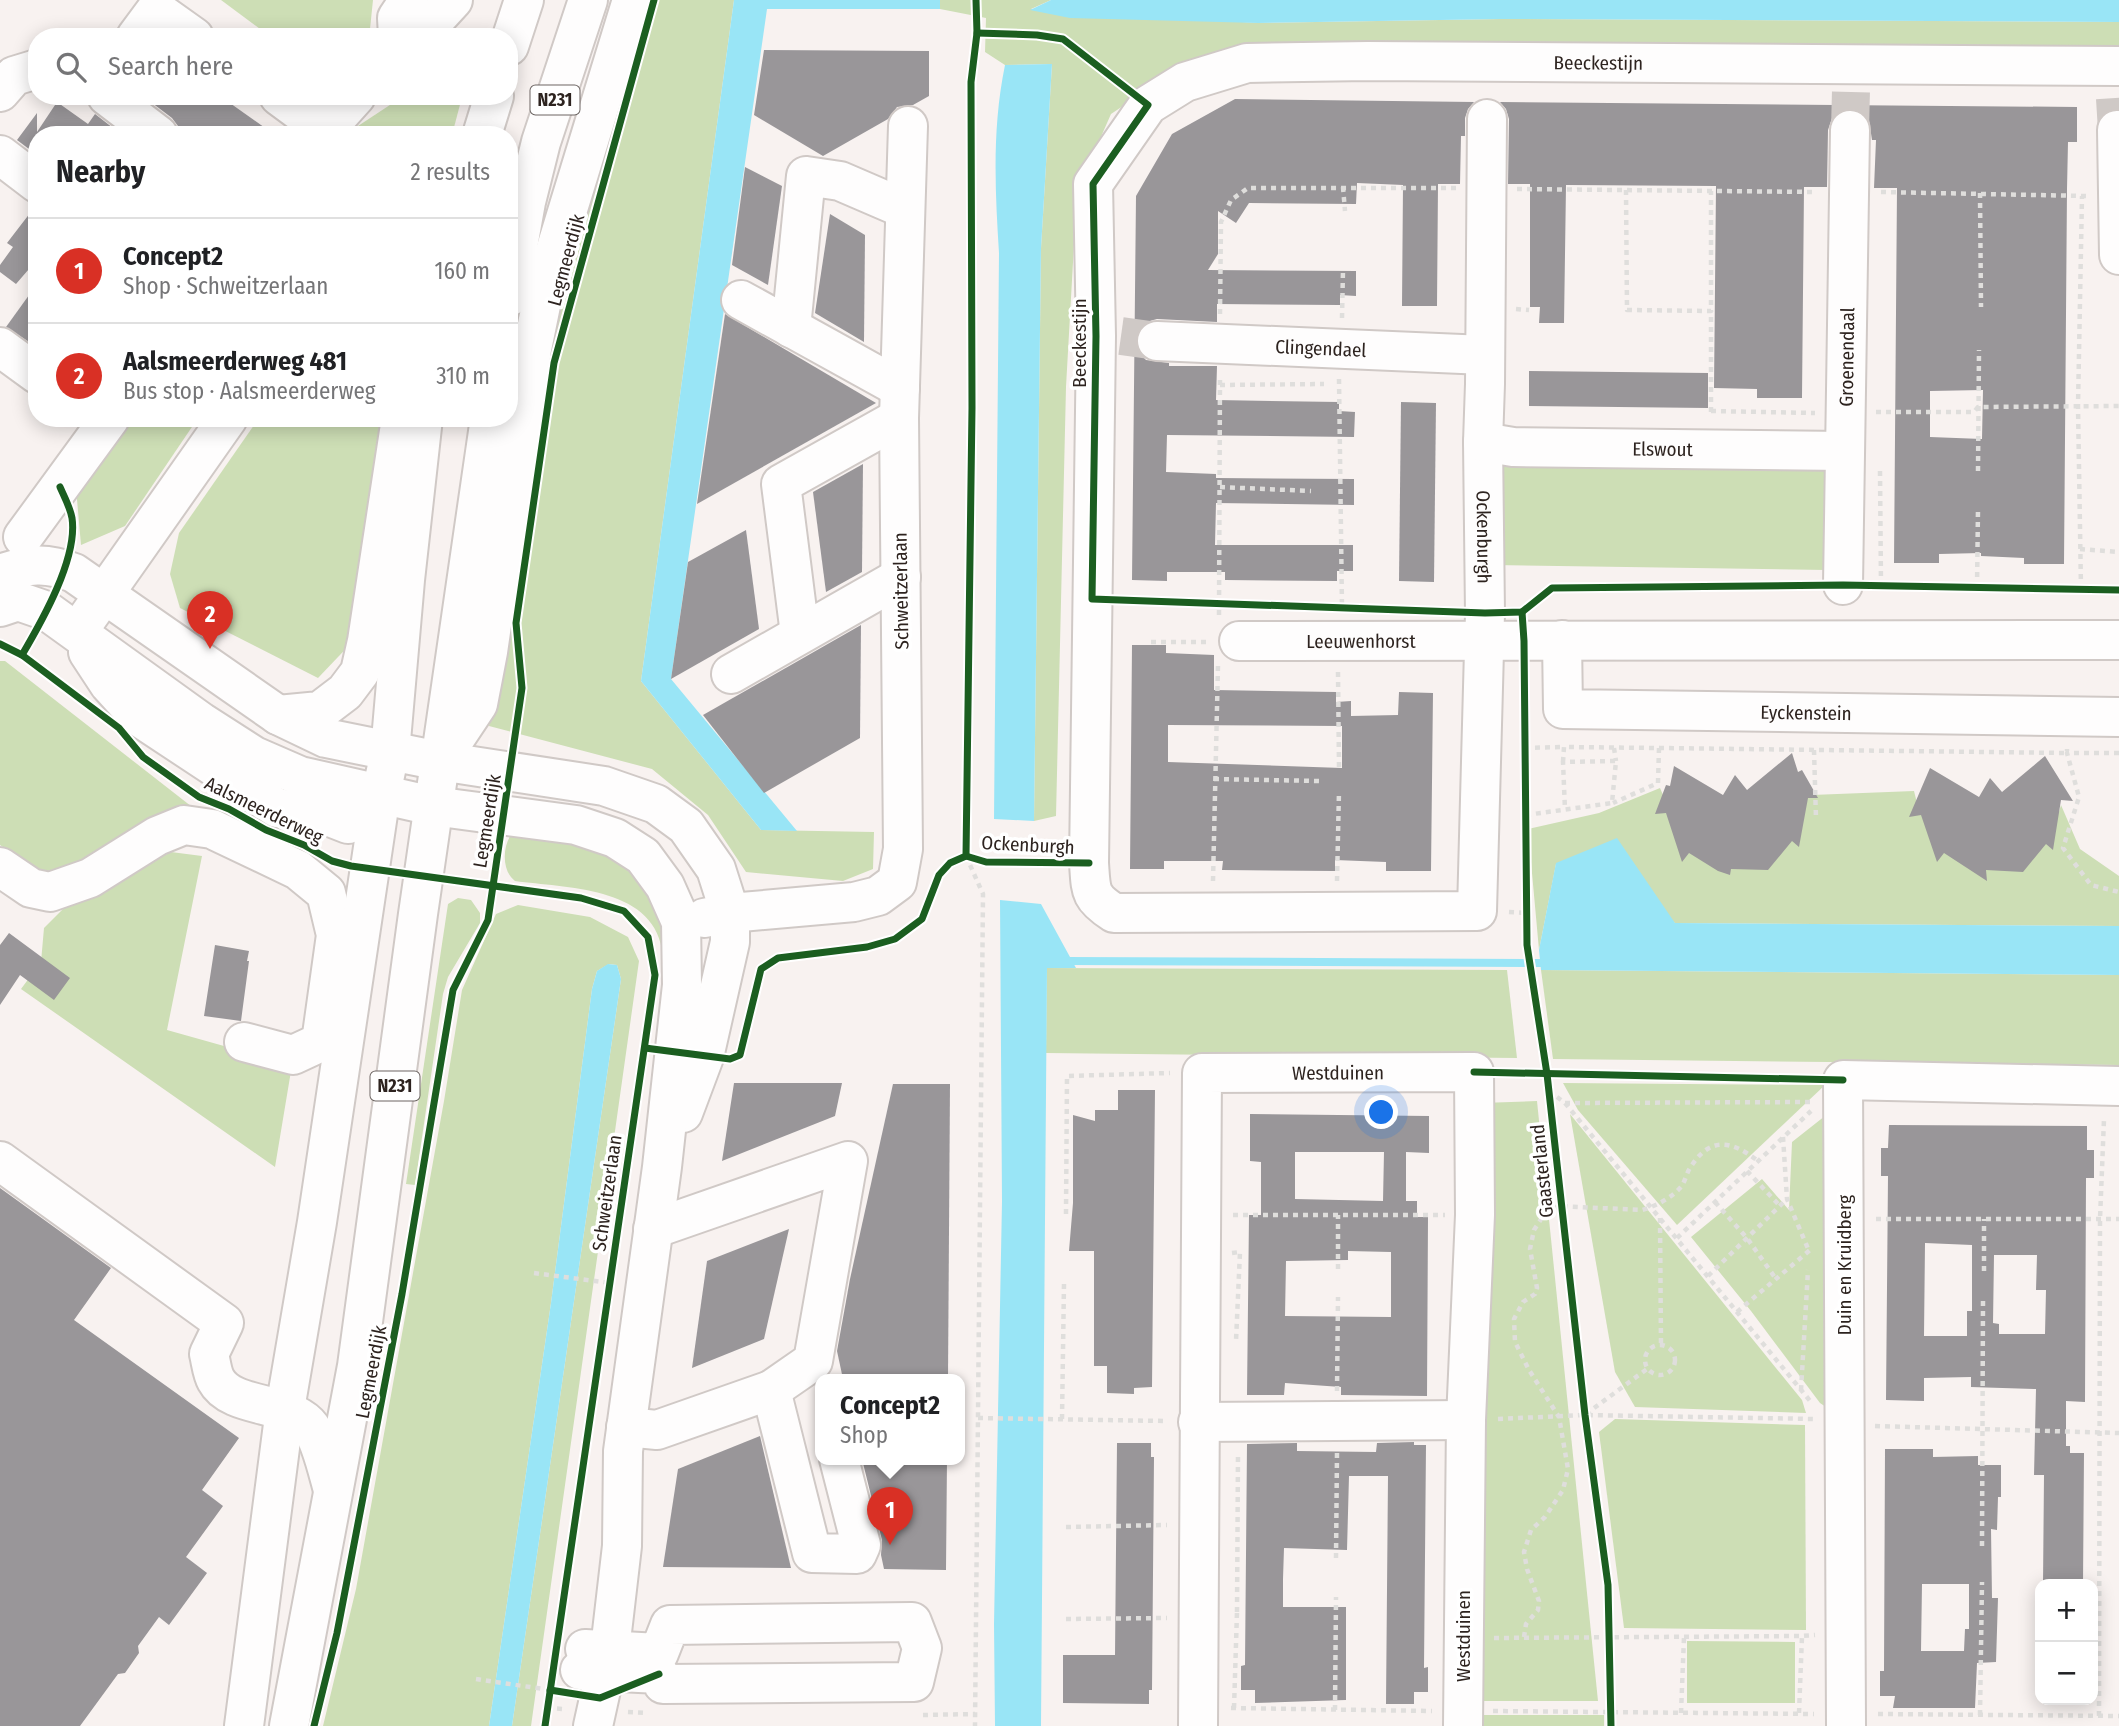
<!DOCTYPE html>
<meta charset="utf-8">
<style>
body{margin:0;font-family:"Fira Sans Condensed",sans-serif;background:#f2f2f2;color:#202124}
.controls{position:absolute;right:21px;bottom:21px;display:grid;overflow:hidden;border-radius:14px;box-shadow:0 4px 18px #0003}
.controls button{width:63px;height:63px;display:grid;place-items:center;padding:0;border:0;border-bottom:2px solid #e0e0e0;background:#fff;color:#202124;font:35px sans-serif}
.you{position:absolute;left:1382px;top:1113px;width:24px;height:24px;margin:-18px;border:5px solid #fff;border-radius:50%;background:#1a73e8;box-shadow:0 0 0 10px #1a73e833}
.badge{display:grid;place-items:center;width:46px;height:46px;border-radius:50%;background:#d93025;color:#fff;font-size:23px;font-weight:700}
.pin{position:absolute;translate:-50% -58px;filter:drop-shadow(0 2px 4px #0008)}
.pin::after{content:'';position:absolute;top:37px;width:24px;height:21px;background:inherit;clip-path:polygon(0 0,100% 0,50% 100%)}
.popup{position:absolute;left:815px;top:1374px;width:150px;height:91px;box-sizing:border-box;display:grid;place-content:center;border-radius:14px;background:#fff;filter:drop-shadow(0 2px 5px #0005);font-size:23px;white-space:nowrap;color:#757577}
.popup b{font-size:26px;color:#202124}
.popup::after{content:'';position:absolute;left:50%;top:100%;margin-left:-14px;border:14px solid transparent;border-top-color:#fff}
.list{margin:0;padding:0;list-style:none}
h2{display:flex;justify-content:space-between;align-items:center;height:91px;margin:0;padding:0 28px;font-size:30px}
h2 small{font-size:23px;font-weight:400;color:#757577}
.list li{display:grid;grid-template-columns:46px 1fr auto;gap:21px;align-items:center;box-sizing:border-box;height:105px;padding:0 28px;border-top:2px solid #e0e0e0}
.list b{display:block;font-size:26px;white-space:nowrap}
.list p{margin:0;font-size:23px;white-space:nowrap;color:#757577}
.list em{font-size:23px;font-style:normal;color:#757577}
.icon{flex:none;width:38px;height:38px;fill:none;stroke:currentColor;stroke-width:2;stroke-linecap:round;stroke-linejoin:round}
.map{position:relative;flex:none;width:2119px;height:1726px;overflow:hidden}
.search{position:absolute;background:#fff;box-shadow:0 4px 18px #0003;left:28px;top:28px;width:490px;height:77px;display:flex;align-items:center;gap:18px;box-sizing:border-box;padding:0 24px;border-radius:28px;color:#757577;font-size:26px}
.panel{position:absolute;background:#fff;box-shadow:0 4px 18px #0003;left:28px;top:126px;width:490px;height:301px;border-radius:28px}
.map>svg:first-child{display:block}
</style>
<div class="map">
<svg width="2119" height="1726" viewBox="0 0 2119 1726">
<rect width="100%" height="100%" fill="#f8f2f0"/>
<g fill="#cddeb5">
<polygon points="221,0 373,0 370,29 360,37 271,37"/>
<polygon points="648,0 734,0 641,681 761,830 874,832 873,869 843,881 746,872 708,815 652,769 489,726 516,542 582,194"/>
<polygon points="940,0 1051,0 1031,9 1258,23 1501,19 2119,22 2119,65 1186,64 1111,114 1077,191 1066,387 1056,816 1034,821 1041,248 1052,64 1005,65 985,52 986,18 940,9"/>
<polygon points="462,97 452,135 352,135 358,126 399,99"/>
<polygon points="129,418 198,418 125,526 81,545 76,488"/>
<polygon points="259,418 391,418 359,635 318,678 180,608 170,574 179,533"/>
<polygon points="1494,455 1831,461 1826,570 1493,565"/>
<polygon points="0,661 5,661 196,810 89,859 41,873 0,845"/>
<polygon points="1660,788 1686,848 1786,796 1914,791 1919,811 2031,844 2059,812 2061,805 2080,849 2119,876 2119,926 1675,923 1556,864 1539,950 1528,829 1599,813"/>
<path d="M514,831L608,852L632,874L661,913L671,940L659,1034L657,1026C660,1001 666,974 662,949C651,886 565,888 515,881C501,871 502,843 514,831Z"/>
<polygon points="171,852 202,856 167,1030 292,1065 275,1167 21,989 41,962 44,928 64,908"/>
<polygon points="458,898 471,900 480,913 480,923 448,977 443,994 415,1185 406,1184 448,904"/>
<polygon points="518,905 590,917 628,937 639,961 531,1726 512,1726 621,979 617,965 609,964 597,971 592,989 551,1303 489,1726 323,1726 356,1589 444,1101 462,990 496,914"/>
<polygon points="1047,968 1507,970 1517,1058 1046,1053"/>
<polygon points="1541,970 2119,975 2119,1065 1553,1059"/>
<polygon points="1563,1083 1825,1085 1677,1225 1578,1110"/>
<polygon points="1537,1101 1598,1701 1478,1701 1481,1103"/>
<polygon points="1830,1112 1835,1413 1820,1403 1751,1311 1691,1237 1762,1179 1789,1210 1792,1142"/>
<polygon points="1570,1114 1802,1400 1806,1413 1635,1407 1615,1372"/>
<polygon points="1615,1419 1805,1425 1806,1630 1624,1628 1599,1432"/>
<polygon points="1687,1641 1795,1642 1795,1703 1687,1703"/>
<rect x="1470" y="1715" width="134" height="11"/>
</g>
<g fill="#99e5f6">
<polygon points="734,0 940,0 940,9 767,9 671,679 797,831 761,830 641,681"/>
<polygon points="1051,0 2119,0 2119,22 1501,19 1258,23 1070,18 1030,10"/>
<path d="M1052,64L1041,248L1034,821L994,819L999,253C995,190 992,128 1005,65Z"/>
<polygon points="1617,838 1675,923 2119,926 2119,975 1541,970 1539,950 1556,863"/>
<polygon points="1000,900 1041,904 1076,968 1047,968 1041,1726 995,1726 994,1624 1002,1201"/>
<polygon points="608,964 617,965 621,979 512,1726 489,1726 551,1303 592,989 597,971"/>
</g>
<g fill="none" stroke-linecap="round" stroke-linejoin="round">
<polyline stroke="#99e5f6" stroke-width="8" points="1065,961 1549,963"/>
</g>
<g fill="#999699" fill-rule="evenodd">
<polygon points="764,50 929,51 929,96 913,105 897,107 888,119 823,156 754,115"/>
<polygon points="143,96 220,96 275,135 179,135 178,126 172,118"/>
<polygon points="1235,99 1474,102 1468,109 1465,118 1465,136 1461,136 1460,184 1438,184 1437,306 1402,306 1403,185 1357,183 1356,204 1249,203 1236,223 1218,211 1218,254 1208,270 1356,271 1356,296 1340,295 1340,305 1217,304 1217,322 1157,319 1146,322 1138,330 1135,339 1138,352 1146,360 1169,363 1169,366 1217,366 1216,400 1339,402 1339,411 1355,412 1354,437 1167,435 1166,472 1216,474 1216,478 1354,479 1354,505 1216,503 1215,545 1353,545 1353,571 1337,571 1337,581 1225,580 1225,572 1167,572 1167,581 1132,580 1136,196 1172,134"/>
<polygon points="57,102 88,124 95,114 122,135 37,135 37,155 17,140 37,113 37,132"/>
<path d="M1500,102L2077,107V142H2068L2067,189L2064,564H2024V558L1981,556V553L1939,554V563H1894L1897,188H1874L1876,140H1872L1869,120L1862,112L1850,108L1840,111L1832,118L1828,130L1827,187H1804L1802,398H1757V389L1714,388L1716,186L1566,185L1564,323H1539L1540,307H1530V184H1508L1509,119L1506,109ZM1983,390L1982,439L1930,437V391Z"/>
<polygon points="745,167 782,186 768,285 732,265"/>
<polygon points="37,204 37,263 35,262 16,284 0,272 0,265 13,247 7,243"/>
<polygon points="830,214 865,235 864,342 815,313"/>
<polygon points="37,284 37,347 6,327"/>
<polygon points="725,314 876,403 697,504"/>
<polygon points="1529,371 1708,373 1708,408 1529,406"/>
<polygon points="1401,402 1436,403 1434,582 1399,581"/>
<polygon points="863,464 862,572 826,592 813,492"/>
<polygon points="746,530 759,629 671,679 688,562"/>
<polygon points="861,625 860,738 764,793 703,715"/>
<path d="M1132,645H1166V653L1214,655V690L1336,692V702L1351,701V716L1398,715L1399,692L1433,693L1431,871H1386V862L1335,860V871L1222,870L1223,861H1164V869H1130ZM1168,725L1342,726V768L1168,762Z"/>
<polygon points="1792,753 1798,772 1802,770 1818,798 1808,798 1799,847 1792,841 1768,870 1731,869 1730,875 1718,871 1689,853 1682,862 1666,813 1655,814 1666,785 1670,786 1674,766 1723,795 1735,775 1747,790"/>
<polygon points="2045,756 2073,801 2061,800 2053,850 2046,844 2023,872 1986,870 1987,881 1944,853 1937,862 1921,815 1909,817 1930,768 1979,797 1990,778 2002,792"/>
<polygon points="9,933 70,978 54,1000 20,975 0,1005 0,945"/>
<polygon points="215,945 249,951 247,961 249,961 241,1021 204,1016"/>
<polygon points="734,1083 842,1083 835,1116 722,1161"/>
<polygon points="893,1084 950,1084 948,1379 843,1379 837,1351 850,1279"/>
<polygon points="1118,1090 1155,1090 1152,1387 1134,1388 1134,1394 1107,1393 1107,1366 1094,1366 1094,1251 1069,1251 1073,1203 1073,1115 1095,1121 1095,1110 1118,1110"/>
<path d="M1250,1114L1429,1116V1153L1406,1152V1201H1417V1217H1428L1427,1396L1341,1395V1387L1285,1383L1284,1395H1247L1249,1215H1261V1162L1250,1161ZM1295,1152H1384L1383,1201L1295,1199ZM1348,1251L1391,1252V1317L1285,1316L1286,1261L1348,1260Z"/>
<path d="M1889,1125L2087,1126V1150H2094V1178H2086L2085,1402L2066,1401V1446H2070V1453H2084L2083,1584H2043L2044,1475H2034L2036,1389L1971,1387V1377L1924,1378V1401L1886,1400L1888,1176H1881V1148H1888ZM1925,1243L1972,1245V1311H1967V1336H1924ZM1994,1255H2037L2036,1290H2046L2045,1334H1999V1324L1993,1323Z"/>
<polygon points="0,1188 111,1268 74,1320 239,1438 202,1490 223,1506 186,1557 207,1573 169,1625 159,1617 138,1646 139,1653 125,1673 118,1674 80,1726 0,1726"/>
<polygon points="789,1229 764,1339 692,1368 707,1261"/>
<polygon points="760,1436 791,1568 663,1567 678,1469"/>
<polygon points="1414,1442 1414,1445 1426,1445 1424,1668 1428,1667 1428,1692 1414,1692 1414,1704 1386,1704 1388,1476 1349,1476 1347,1550 1284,1548 1283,1579 1283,1607 1346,1607 1346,1700 1255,1703 1255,1690 1241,1690 1241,1666 1245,1665 1247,1444 1297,1443 1297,1451 1376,1452 1377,1443"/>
<polygon points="1117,1443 1151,1443 1151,1457 1154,1457 1152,1690 1149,1690 1149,1704 1063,1703 1063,1655 1115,1655"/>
<path d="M1885,1449H1933V1457L1978,1456V1465H2001V1497H1998L1997,1530L1991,1529L1992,1598H1998L1996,1662L1977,1663L1975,1708H1893L1895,1696H1880V1671H1884ZM1922,1584H1969V1629H1965L1964,1651H1921Z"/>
<polygon points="862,1459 947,1459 946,1570 884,1569 881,1555 882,1540"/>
</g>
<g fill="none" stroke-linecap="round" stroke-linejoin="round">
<g stroke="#cfc9c6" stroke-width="38" stroke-dasharray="38 19" stroke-linecap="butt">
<polyline points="2115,98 2117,130"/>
<polyline points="1850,130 1851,90"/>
<polyline points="1121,336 1157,341"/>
</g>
<g stroke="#d0c9c6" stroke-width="42">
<g id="minor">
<polyline points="136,37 156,10 194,37"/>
<polyline points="398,37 397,18 409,0"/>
<polyline points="419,37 453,0"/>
<polyline points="0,92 14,76 37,69"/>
<polyline points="107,96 158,135"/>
<polyline points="279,96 325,130"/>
<path id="s1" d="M1487,119L1485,384L1483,442L1485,613L1477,911L1114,913C1089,897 1091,891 1089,863L1096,336L1093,184L1148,105L1185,82L1247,63L1368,61L2119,66"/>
<polyline points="2117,130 2119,255"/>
<polyline points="321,135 356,96"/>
<polyline points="0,155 37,183"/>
<polyline points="741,300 900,388"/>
<polyline points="791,328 806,176 840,181 905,209"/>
<path id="s2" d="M1157,341L1485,355"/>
<polyline points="0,347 37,374"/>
<path id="s3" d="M1483,442L1513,447L1844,451"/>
<polyline points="23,537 110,418"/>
<path d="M0,574C28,564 46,562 74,573L278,715L326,738L440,761L604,786L656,804L686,826L716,869L730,913V942L704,1057L683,1113"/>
<path id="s4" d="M1843,585L1850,130"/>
<polyline points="0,607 18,601 47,611 201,722 254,756 300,776 433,806 576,825 615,838 643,856 665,886 681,922 682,985 662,1167 623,1451 622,1546 610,1649 593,1726"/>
<polyline points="88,617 228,418"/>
<polyline points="800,634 781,484 899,418"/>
<path id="s5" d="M1562,640L1563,709L2119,717"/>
<path id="s6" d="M1239,641L2119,640"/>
<polyline points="88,652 109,684 139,717 277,808 325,815 348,824"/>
<polyline points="731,674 901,577"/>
<polyline points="278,715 320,711 345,692 360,672 367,641 401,418"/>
<polyline points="434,764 440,761 478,704 488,652 532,349 546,281 632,0"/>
<polyline points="325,815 385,792"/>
<polyline points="0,867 31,888 50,892 90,878 157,836 184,825 212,829 298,870 326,893 336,935 321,1042 293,1055 244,1042"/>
<polyline points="704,918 730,913 854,902 878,896 897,882 903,849 899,418 908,126"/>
<path d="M0,1161L224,1323L209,1354C211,1362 212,1373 216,1380C231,1408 285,1401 308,1424C320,1436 328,1473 333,1490"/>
<polyline points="771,1390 812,1553 857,1554 861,1545 839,1459"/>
<polyline points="1198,1422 1466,1420"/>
<polyline points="626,1427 657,1430 771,1390 813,1361 848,1161 653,1229"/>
<polyline points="580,1670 659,1674 663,1684 914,1682 922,1648 912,1622 670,1625 659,1653 585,1649"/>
<path id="s7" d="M1198,1726L1202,1073L1474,1072L1475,1215L1466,1420L1463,1726"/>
<polyline points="1846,1726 1843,1080 2119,1086"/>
</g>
</g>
<g stroke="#d0c9c6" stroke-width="42">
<g id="major">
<polyline points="509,46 524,0"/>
<polyline points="482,135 494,96"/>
<polyline points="509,297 526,202 541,142 588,0"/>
<polyline points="244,1726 285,1409 317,1222 381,794 390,752 405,580 423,418"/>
<polyline points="289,1726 357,1366 418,914 490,418"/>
</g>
</g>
<g stroke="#dfdedc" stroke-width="4.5" stroke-dasharray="5 5" stroke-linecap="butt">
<polyline points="1343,187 1345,211"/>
<polyline points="1517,189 1816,192"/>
<polyline points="1626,190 1627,310 1711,311 1711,191"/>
<polyline points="1881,192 2086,196"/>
<polyline points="1980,193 1981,307"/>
<polyline points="1516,309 1529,310"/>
<polyline points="1220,314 1221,222 1231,200 1248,188 1456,188"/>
<polyline points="1342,318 1343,270"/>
<polyline points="1339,379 1342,608"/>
<polyline points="1220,385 1324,384"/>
<polyline points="1711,411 1815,413"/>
<polyline points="1711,412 1711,311"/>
<polyline points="1876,412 1974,412 1978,407 2119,406"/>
<polyline points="1880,471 1881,585"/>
<polyline points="1978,471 1979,350"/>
<polyline points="1220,487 1311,491"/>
<polyline points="2080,549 2119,552"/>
<polyline points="1977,587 1978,509"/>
<polyline points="2081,589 2078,406 2082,196"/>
<polyline points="1219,615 1220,375"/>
<polyline points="1151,642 1209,642"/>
<polyline points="1338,672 1339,768"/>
<polyline points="1525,748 1564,747"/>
<polyline points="1614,748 1616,761"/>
<polyline points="1659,748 2067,753 2067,749"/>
<polyline points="1814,750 1816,819"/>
<polyline points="2119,753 2067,753 2079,797 2063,848 2091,885 2119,892"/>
<polyline points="1563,762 1564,747 1659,748 1658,783 1613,803"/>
<polyline points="1214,779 1320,781"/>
<polyline points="1526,815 1612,803 1616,761 1563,762 1565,810"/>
<polyline points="966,856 983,894 975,1726"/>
<polyline points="1213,881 1218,665"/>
<polyline points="1337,881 1339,791"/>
<polyline points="1509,912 1526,913"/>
<polyline points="1549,1091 1565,1103 1811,1402"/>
<polyline points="1565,1103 1812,1102"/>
<polyline points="1783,1137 1787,1199 1809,1251"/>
<polyline points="1747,1171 1780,1206"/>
<polyline points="1715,1202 1747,1238 1776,1279"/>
<polyline points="1066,1214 1067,1076 1170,1073"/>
<polyline points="1233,1215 1445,1215"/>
<polyline points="1660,1218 1661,1345"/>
<polyline points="1876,1219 2119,1219"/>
<polyline points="1677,1238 1811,1111"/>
<polyline points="1232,1253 1240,1252 1236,1341"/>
<polyline points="1338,1269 1338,1215"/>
<polyline points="1984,1271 1984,1219"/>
<polyline points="534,1273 610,1283"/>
<polyline points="1708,1276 1787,1199"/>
<polyline points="1737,1312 1810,1250"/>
<circle cx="1660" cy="1360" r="15"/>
<polyline points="1801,1390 1808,1270"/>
<polyline points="1337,1391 1338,1297"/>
<polyline points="1586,1414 1647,1369"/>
<polyline points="978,1418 1166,1421"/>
<polyline points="1062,1419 1064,1283"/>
<polyline points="1498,1419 1585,1415 1815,1419"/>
<polyline points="1875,1426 2119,1433"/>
<polyline points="1066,1527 1167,1525"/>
<polyline points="1982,1546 1983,1301"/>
<polyline points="1336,1558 1337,1452"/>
<polyline points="1237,1612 1238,1452"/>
<polyline points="1066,1619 1167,1618"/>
<path d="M1524,1637L1526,1624L1538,1610L1539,1601L1527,1569L1524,1552L1531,1530L1545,1517L1563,1490L1568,1469L1559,1417L1529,1370L1515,1342L1514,1319L1523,1302L1535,1294L1537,1288L1530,1249L1534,1230L1545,1213L1558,1206L1642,1210C1656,1206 1671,1198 1680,1188C1685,1183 1686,1174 1690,1168C1710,1136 1731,1140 1758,1161"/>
<polyline points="1494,1638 1802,1636 1815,1635"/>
<polyline points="476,1679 550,1690"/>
<polyline points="547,1708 564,1709"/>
<polyline points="1231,1708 1432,1711"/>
<polyline points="1234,1708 1237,1612 1235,1612"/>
<polyline points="1335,1710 1336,1597"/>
<polyline points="1493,1711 1814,1714"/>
<polyline points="628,1712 647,1713"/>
<polyline points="1681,1713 1684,1637"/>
<polyline points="1799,1713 1802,1636"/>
<polyline points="1878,1714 2119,1716"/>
<polyline points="923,1715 975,1714"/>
<polyline points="1980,1715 1982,1582"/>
<polyline points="2099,1716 2100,1219 2104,1119"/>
</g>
<use href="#minor" stroke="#fefdfd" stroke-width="38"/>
<use href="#major" stroke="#fefdfd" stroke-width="38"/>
<g stroke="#fff" stroke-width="11">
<g id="cycleway">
<polyline points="977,33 1037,35 1063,39 1148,105 1093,184 1096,336 1092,599 1485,613 1522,612 1552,588 1843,585 2119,590"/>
<polyline points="1522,612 1524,641 1527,945 1547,1074 1585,1415 1608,1585 1611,1726"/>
<polyline points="0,644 22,655 119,728 143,757 199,797 229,809 266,830 304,845 332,861 351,866 581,898 624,911 648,937 655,975 545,1726"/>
<path d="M22,655C42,621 78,558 72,518C70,507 64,496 60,487"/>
<polyline points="966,856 986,862 1089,863"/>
<polyline points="645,1048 730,1059 740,1055 761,969 778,958 867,947 895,939 922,919 939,875 950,863 966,856 972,408 971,82 977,33 976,0"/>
<polyline points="1474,1072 1843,1080"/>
<polyline points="550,1690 600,1698 659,1674"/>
<polyline points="314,1726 337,1633 402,1294 453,990 488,920 522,688 516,623 554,363 654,0"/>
</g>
</g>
<use href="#cycleway" stroke="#1b5e20" stroke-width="7"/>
</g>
<g text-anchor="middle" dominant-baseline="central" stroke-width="7" stroke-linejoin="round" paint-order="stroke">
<g fill="#fff" stroke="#6c6562" stroke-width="2">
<rect x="530.5" y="85.5" width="49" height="29" rx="5"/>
<rect x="370.5" y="1071.5" width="49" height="29" rx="5"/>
</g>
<g font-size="18" font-weight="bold" fill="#2d231f">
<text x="555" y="100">N231</text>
<text x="395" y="1086">N231</text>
</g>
<g font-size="19" fill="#2d231f" stroke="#fff">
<text stroke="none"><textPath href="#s1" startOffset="2450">Beeckestijn</textPath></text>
<text transform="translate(566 260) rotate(-75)">Legmeerdijk</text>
<text transform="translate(1079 343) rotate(-90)">Beeckestijn</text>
<text stroke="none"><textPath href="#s2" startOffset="164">Clingendael</textPath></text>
<text stroke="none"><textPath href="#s4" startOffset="228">Groenendaal</textPath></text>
<text stroke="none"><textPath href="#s3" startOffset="180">Elswout</textPath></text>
<text stroke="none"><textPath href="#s1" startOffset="418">Ockenburgh</textPath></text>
<text transform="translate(901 591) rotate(-91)">Schweitzerlaan</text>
<text stroke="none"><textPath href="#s6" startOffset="122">Leeuwenhorst</textPath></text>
<text stroke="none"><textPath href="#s5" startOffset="312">Eyckenstein</textPath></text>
<text transform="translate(264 810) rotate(26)">Aalsmeerderweg</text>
<text transform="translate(487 821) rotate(-81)">Legmeerdijk</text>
<text transform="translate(1028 845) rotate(3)">Ockenburgh</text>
<text stroke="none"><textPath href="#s7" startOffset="789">Westduinen</textPath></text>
<text transform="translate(1542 1171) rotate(-96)">Gaasterland</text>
<text transform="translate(607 1193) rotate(-82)">Schweitzerlaan</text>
<text transform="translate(1844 1265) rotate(-90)">Duin en Kruidberg</text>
<text transform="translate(371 1372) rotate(-79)">Legmeerdijk</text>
<text transform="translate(1463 1636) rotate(-90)">Westduinen</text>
</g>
</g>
</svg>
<div class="controls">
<button>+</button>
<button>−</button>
</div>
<div class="you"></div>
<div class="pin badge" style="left:890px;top:1545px">1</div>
<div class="popup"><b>Concept2</b>Shop</div>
<div class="pin badge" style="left:210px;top:649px">2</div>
<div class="search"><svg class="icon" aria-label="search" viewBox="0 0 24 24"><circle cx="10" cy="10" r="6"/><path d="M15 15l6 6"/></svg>Search here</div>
<section class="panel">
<h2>Nearby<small>2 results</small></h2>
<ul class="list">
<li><span class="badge">1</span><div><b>Concept2</b><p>Shop · Schweitzerlaan</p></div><em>160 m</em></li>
<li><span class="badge">2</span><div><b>Aalsmeerderweg 481</b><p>Bus stop · Aalsmeerderweg</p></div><em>310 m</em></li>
</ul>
</section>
</div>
